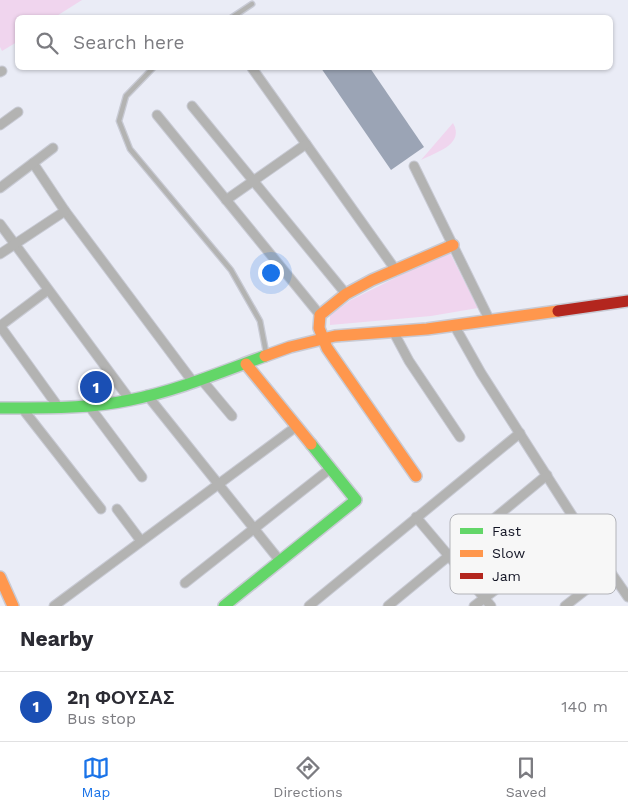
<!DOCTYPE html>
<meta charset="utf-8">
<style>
body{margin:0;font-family:"Work Sans",sans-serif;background:#f2f2f3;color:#2b2b33}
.you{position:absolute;left:270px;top:272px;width:18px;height:18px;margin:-12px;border:4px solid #fff;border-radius:50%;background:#1a73e8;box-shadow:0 0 0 8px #1a73e833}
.badge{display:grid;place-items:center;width:32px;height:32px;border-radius:50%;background:#1a73e8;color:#fff;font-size:16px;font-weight:700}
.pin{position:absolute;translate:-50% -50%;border:2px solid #fff;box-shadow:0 1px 5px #0006}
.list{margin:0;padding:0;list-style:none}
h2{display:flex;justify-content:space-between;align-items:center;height:65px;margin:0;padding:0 20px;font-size:21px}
h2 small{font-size:16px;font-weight:400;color:#7c7c81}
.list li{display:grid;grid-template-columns:32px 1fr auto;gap:15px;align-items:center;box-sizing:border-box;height:70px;padding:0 20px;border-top:1px solid #e1e1e2}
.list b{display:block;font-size:19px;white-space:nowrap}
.list p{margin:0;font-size:16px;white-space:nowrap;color:#7c7c81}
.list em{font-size:16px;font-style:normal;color:#7c7c81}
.icon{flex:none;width:28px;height:28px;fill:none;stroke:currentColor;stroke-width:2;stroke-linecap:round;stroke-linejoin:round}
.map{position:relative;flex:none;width:628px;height:606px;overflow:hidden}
.search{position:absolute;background:#fff;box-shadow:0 1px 4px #0004;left:15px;right:15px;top:15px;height:55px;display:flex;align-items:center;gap:12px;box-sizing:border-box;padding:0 18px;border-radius:8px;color:#7c7c81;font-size:19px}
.sheet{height:135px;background:#fff}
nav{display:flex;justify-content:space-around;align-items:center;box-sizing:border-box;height:70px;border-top:1px solid #e1e1e2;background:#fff;font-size:14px;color:#7c7c81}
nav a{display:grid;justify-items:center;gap:2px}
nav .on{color:#1a73e8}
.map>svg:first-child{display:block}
</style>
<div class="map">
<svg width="628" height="606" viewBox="0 0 628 606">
<rect width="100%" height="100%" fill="#eaecf6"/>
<g fill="#f0d5ee">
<polygon points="0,0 82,0 55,17 18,18 17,42 2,51 0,47"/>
<path d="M453,123C465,144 437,152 421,160Z"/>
<polygon points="449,251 478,308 431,316 330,325 330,315 351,300"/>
</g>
<polygon fill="#9ba4b5" points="321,68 370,68 424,147 391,170"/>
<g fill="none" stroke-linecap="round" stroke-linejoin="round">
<g stroke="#c8cad4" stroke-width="7">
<g id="lane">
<polyline points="231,18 252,4"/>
<polyline points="153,68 126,96 119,121 130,149 231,270 260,321 266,352"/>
</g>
</g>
<g stroke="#c8cad4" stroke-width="11">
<g id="street">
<polyline points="252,68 395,269"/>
<polyline points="0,72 2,71"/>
<polyline points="192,106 346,294"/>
<polyline points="157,115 320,315"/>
<polyline points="0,125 18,112"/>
<polyline points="33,163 65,211 193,382"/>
<polyline points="414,166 490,321"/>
<polyline points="0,188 53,148"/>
<polyline points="226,200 306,144"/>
<polyline points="0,224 130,400"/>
<polyline points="0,254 65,211"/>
<polyline points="454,325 481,373 584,534 628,597"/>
<polyline points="0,326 59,408"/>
<polyline points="0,326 48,290"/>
<polyline points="393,331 409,361 460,437"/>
<polyline points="201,379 232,416"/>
<polyline points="147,395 280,561"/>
<polyline points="89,406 142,477"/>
<polyline points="22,408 101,509"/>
<polyline points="117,509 141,541"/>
<polyline points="416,517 491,606"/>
<polyline points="185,583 331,468"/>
<polyline points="54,606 297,426"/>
<polyline points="309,606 520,433"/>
<polyline points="388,606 547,475"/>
<polyline points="474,606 579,526"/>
<polyline points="565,606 610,571"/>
</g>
</g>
<g stroke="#c8cad4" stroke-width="14">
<g id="fast">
<path d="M0,408C43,408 88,409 130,400C176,391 221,372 265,356"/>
<polyline points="224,606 356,500 311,444"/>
</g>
</g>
<g stroke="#c8cad4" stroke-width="14">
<g id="slow">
<polyline points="265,356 290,347 335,336 427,329 558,311"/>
<polyline points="246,364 311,444"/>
<polyline points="416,476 327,348 319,328 320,315 346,294 372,280 453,245"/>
<polyline points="0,577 13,606"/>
</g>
</g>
<g stroke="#c8cad4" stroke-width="14">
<polyline id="jam" points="558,311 628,301"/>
</g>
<use href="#lane" stroke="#b3b3b2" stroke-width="4.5"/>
<use href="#street" stroke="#b3b3b2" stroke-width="9"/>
<use href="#fast" stroke="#63d668" stroke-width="11"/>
<use href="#slow" stroke="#ff974d" stroke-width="11"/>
<use href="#jam" stroke="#b3261e" stroke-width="11"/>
</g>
<rect x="450" y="514" width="166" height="80" rx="8" fill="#f7f7f7" stroke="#b2b3b8" stroke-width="1"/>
<rect x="460" y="528" width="23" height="6" fill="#63d668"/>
<rect x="460" y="550" width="23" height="7" fill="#ff974d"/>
<rect x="460" y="573" width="23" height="6" fill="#b3261e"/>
<g font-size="14" fill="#121424">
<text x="492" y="536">Fast</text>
<text x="492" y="558">Slow</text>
<text x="492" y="581">Jam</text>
</g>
</svg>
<div class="you"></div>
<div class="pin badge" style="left:96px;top:387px;background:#1a4fb4">1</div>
<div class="search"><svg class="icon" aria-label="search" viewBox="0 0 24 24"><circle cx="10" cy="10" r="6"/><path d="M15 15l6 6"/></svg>Search here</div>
</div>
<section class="sheet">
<h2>Nearby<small></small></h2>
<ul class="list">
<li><span class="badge" style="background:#1a4fb4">1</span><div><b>2η ΦΟΥΣΑΣ</b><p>Bus stop</p></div><em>140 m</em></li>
</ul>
</section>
<nav>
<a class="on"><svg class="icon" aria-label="map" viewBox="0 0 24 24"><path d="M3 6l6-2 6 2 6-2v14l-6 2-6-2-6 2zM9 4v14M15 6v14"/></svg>Map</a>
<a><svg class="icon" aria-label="directions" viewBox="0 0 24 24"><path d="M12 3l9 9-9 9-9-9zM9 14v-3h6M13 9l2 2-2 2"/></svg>Directions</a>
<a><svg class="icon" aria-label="saved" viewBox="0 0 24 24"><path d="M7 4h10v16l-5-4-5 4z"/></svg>Saved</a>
</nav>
